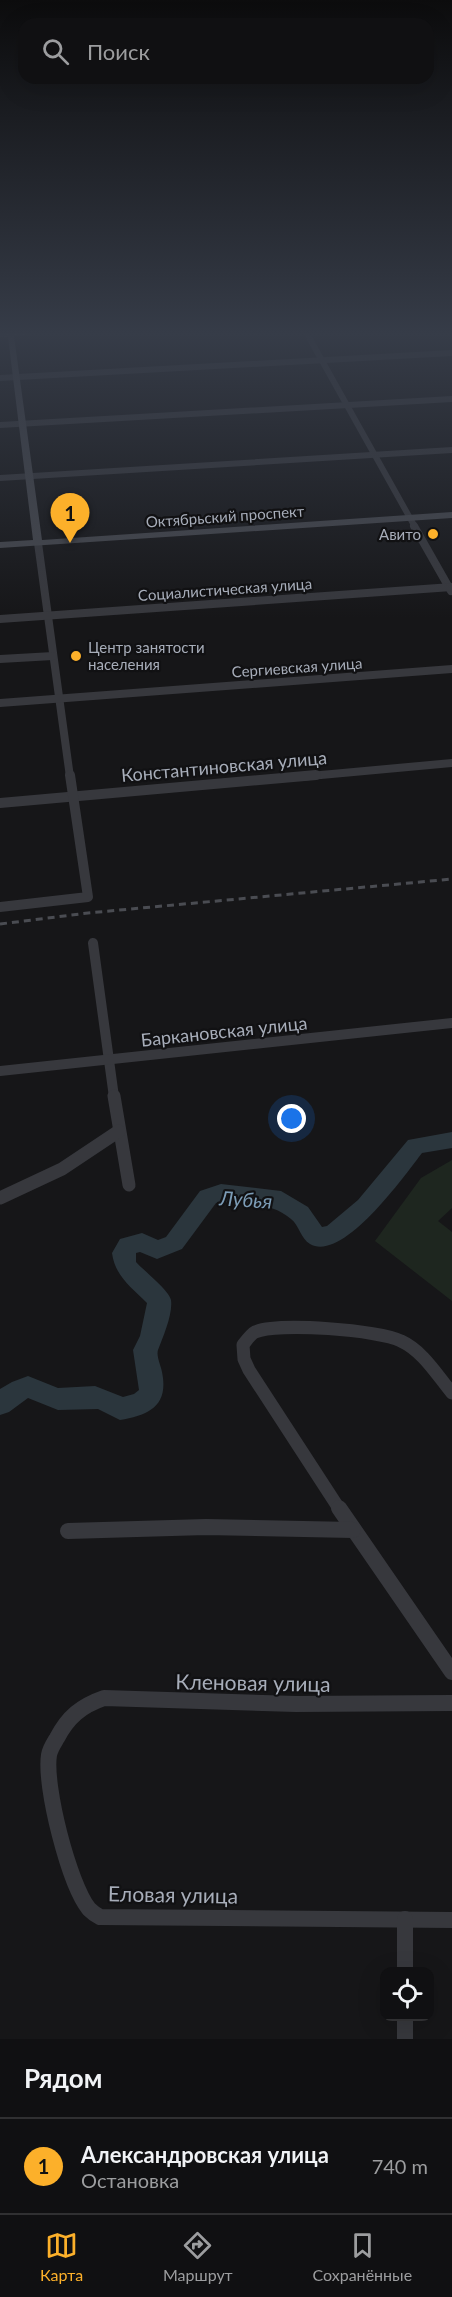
<!DOCTYPE html>
<html lang="ru">
<meta charset="utf-8">
<style>
body{margin:0;font-family:Lato,sans-serif;background:#1e1e20;color:#f1f3f6}
.controls{position:absolute;right:18px;bottom:18px;display:grid;overflow:hidden;border-radius:12px;box-shadow:0 6px 24px #0002}
.controls button{width:54px;height:54px;display:grid;place-items:center;padding:0;border:0;border-bottom:2px solid #303032;background:#101012;color:#f1f3f6;font:30px sans-serif}
.you{position:absolute;left:292px;top:1119px;width:21px;height:21px;margin:-15px;border:4px solid #fff;border-radius:50%;background:#1a73e8;box-shadow:0 0 0 9px #1a73e833}
.badge{display:grid;place-items:center;width:39px;height:39px;border-radius:50%;background:#fcb02a;color:#111;font-size:20px;font-weight:700}
.pin{position:absolute;translate:-50% -50px;filter:drop-shadow(0 2px 3px #0008)}
.pin::after{content:'';position:absolute;top:32px;width:21px;height:18px;background:inherit;clip-path:polygon(0 0,100% 0,50% 100%)}
.list{margin:0;padding:0;list-style:none}
h2{display:flex;justify-content:space-between;align-items:center;height:78px;margin:0;padding:0 24px;font-size:26px}
h2 small{font-size:20px;font-weight:400;color:#9c9d9f}
.list li{display:grid;grid-template-columns:39px 1fr auto;gap:18px;align-items:center;box-sizing:border-box;height:96px;padding:0 24px;border-top:2px solid #303032}
.list b{display:block;font-size:22px;white-space:nowrap}
.list p{margin:0;font-size:20px;white-space:nowrap;color:#9c9d9f}
.list em{font-size:20px;font-style:normal;color:#9c9d9f}
.icon{flex:none;width:33px;height:33px;fill:none;stroke:currentColor;stroke-width:2;stroke-linecap:round;stroke-linejoin:round}
.map{position:relative;flex:none;width:452px;height:2039px;overflow:hidden}
.search{position:absolute;background:#101012;box-shadow:0 6px 24px #0002;left:18px;right:18px;top:18px;height:66px;display:flex;align-items:center;gap:15px;box-sizing:border-box;padding:0 21px;border-radius:18px;color:#9c9d9f;font-size:22px}
.sheet{height:174px;background:#101012}
nav{display:flex;justify-content:space-around;align-items:center;box-sizing:border-box;height:84px;border-top:2px solid #303032;background:#101012;font-size:16px;color:#9c9d9f}
nav a{display:grid;justify-items:center;gap:3px}
nav .on{color:#fcb02a}
.map>svg:first-child{display:block}
</style>
<div class="map">
<svg width="452" height="2039" viewBox="0 0 452 2039">
<rect width="100%" height="100%" fill="#161618"/>
<polygon fill="#1e261f" points="452,1160 452,1208 438,1221 452,1232 452,1301 375,1241 421,1178"/>
<g fill="none" stroke-linecap="round" stroke-linejoin="round">
<path fill="#2b363d" fill-rule="evenodd" d="M452,1132V1148L422,1153C405,1175 343,1263 310,1244C301,1239 299,1225 291,1219C271,1202 246,1204 221,1202L216,1203L182,1249L157,1259L140,1252L136,1253V1262C143,1270 169,1290 171,1300C173,1314 163,1337 158,1350C156,1356 161,1366 162,1372C169,1406 149,1415 120,1420L98,1409L58,1410L28,1398L9,1412L0,1415V1389L12,1382L28,1376L58,1388L95,1386L123,1397L134,1394L139,1390L133,1350L140,1336L147,1303C131,1287 115,1276 112,1253L120,1239L142,1233L158,1240L166,1237L200,1191L221,1184L281,1191L308,1207L322,1227L327,1226L358,1200L408,1140Z"/>
<g stroke="#37383d" stroke-width="6">
<polyline points="306,332 415,527"/>
<polyline points="0,378 452,353"/>
<polyline points="0,425 452,399"/>
<polyline points="0,478 452,450"/>
</g>
<g stroke="#37383d" stroke-width="8">
<polyline points="414,526 451,591"/>
<polyline points="38,543 70,777"/>
<polyline points="0,619 452,587"/>
<polyline points="0,659 53,656"/>
<polyline points="0,703 452,669"/>
<polyline points="299,777 452,763"/>
</g>
<g stroke="#37383d" stroke-width="10">
<polyline points="0,803 316,775"/>
<polyline points="0,907 88,897 70,775"/>
<polyline points="93,943 114,1097"/>
<polyline points="0,1071 452,1023"/>
</g>
<g stroke="#37383d" stroke-width="13">
<polyline points="114,1096 129,1185"/>
<polyline points="0,1198 62,1169 119,1131"/>
<path d="M340,1510L249,1370L244,1359L243,1345C246,1341 251,1334 255,1332C277,1322 380,1330 401,1341C423,1351 437,1375 452,1393"/>
</g>
<g stroke="#37383d" stroke-width="16">
<polyline points="339,1508 452,1672"/>
<polyline points="68,1531 206,1527 353,1530"/>
<path d="M452,1703L296,1704L104,1698C81,1706 68,1717 57,1738C54,1743 50,1749 49,1755C44,1786 69,1884 89,1909C92,1912 96,1915 100,1917L452,1920"/>
<polyline points="405,1919 405,1972"/>
<polyline points="405,2016 405,2039"/>
</g>
<polygon fill="#45474d" fill-rule="evenodd" points="12,332 53,332 14,336 42,540 452,512 452,518 0,548 0,542 33,540 8,337 0,337 0,333"/>
<polyline stroke="#4a4c52" stroke-width="3" stroke-dasharray="7 5" stroke-linecap="butt" points="0,924 88,913 452,879"/>
</g>
<linearGradient id="sky" x2="0" y2="1"><stop stop-color="#0c0c0d"/><stop offset="0.54" stop-color="#363c48"/><stop offset="1" stop-color="#363c48" stop-opacity="0"/></linearGradient>
<rect width="452" height="618" fill="url(#sky)"/>
<g fill="#fcb02a" stroke="#111113" stroke-width="2">
<circle cx="433" cy="534" r="6"/>
<circle cx="76" cy="656" r="6"/>
</g>
<g text-anchor="middle" dominant-baseline="central" stroke-width="4.5" stroke-linejoin="round" paint-order="stroke">
<g font-size="15" fill="#a7adb9" stroke="#111113">
<text transform="translate(225 516) rotate(-4)">Октябрьский проспект</text>
<text transform="translate(225 589) rotate(-4)">Социалистическая улица</text>
<text transform="translate(297 667) rotate(-4)">Сергиевская улица</text>
</g>
<g font-size="15" fill="#a7adb9" stroke="#111113" text-anchor="end">
<text x="421" y="534">Авито</text>
<text x="88" y="647" text-anchor="start">Центр занятости<tspan x="88" dy="17">населения</tspan></text>
</g>
<g font-size="18" fill="#a7adb9" stroke="#111113">
<text transform="translate(224 766) rotate(-5)">Константиновская улица</text>
<text transform="translate(224 1031) rotate(-6)">Баркановская улица</text>
</g>
<g font-size="20" font-style="italic" fill="#7c9cb6" stroke="#111113">
<text transform="translate(246 1199) rotate(4)">Лубья</text>
</g>
<g font-size="21" fill="#a7adb9" stroke="#111113">
<text transform="translate(253 1682) rotate(1)">Кленовая улица</text>
<text transform="translate(173 1894) rotate(1)">Еловая улица</text>
</g>
</g>
</svg>
<div class="controls">
<button><svg class="icon" aria-label="locate" viewBox="0 0 24 24"><circle cx="12" cy="12" r="6"/><path d="M12 2v4M12 18v4M2 12h4M18 12h4"/></svg></button>
</div>
<div class="you"></div>
<div class="pin badge" style="left:70px;top:543px">1</div>
<div class="search"><svg class="icon" aria-label="search" viewBox="0 0 24 24"><circle cx="10" cy="10" r="6"/><path d="M15 15l6 6"/></svg>Поиск</div>
</div>
<section class="sheet">
<h2>Рядом<small></small></h2>
<ul class="list">
<li><span class="badge">1</span><div><b>Александровская улица</b><p>Остановка</p></div><em>740 m</em></li>
</ul>
</section>
<nav>
<a class="on"><svg class="icon" aria-label="map" viewBox="0 0 24 24"><path d="M3 6l6-2 6 2 6-2v14l-6 2-6-2-6 2zM9 4v14M15 6v14"/></svg>Карта</a>
<a><svg class="icon" aria-label="directions" viewBox="0 0 24 24"><path d="M12 3l9 9-9 9-9-9zM9 14v-3h6M13 9l2 2-2 2"/></svg>Маршрут</a>
<a><svg class="icon" aria-label="saved" viewBox="0 0 24 24"><path d="M7 4h10v16l-5-4-5 4z"/></svg>Сохранённые</a>
</nav>
